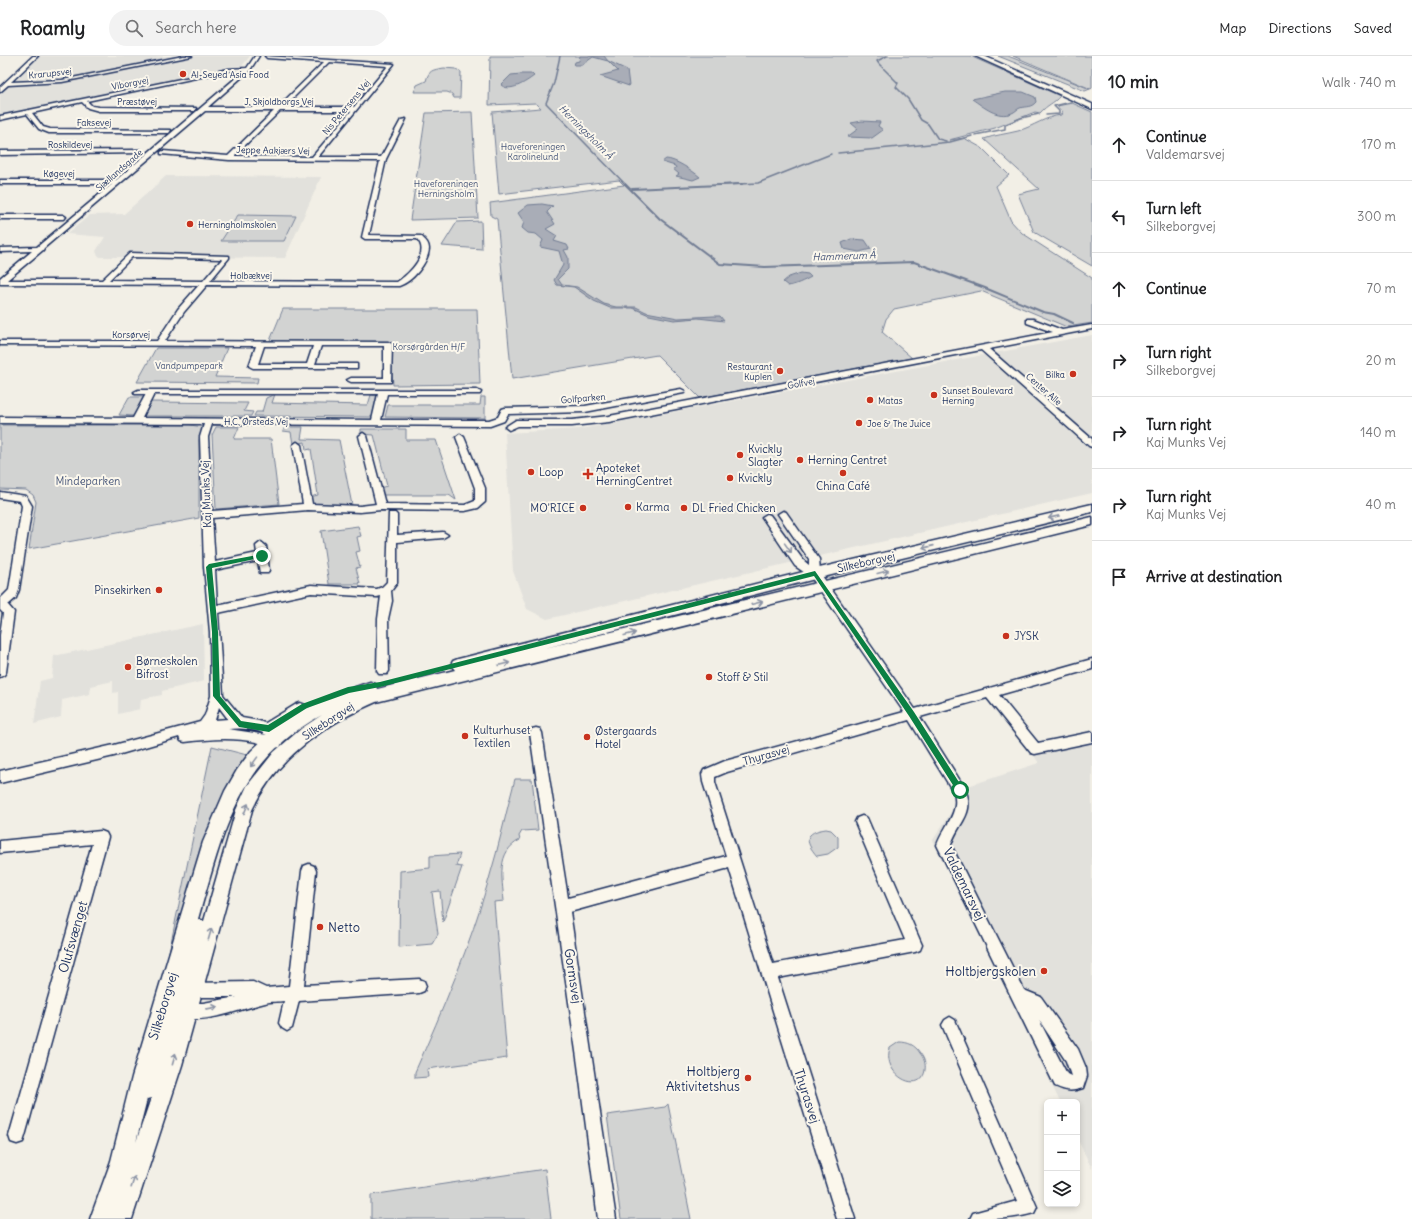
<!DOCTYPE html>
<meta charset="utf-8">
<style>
body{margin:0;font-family:Delius,sans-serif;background:#f2f2f2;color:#202124}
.controls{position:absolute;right:12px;bottom:12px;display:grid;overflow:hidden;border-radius:6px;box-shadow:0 2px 6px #0003}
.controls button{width:36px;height:36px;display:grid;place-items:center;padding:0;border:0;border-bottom:1px solid #e0e0e0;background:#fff;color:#202124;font:20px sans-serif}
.stop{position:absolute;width:12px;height:12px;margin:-9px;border:3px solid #0b8043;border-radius:50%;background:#fff}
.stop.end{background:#0b8043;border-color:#fff;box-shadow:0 1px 4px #0008}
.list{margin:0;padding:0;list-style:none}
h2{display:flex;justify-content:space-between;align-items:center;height:52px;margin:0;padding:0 16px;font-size:17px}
h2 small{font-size:13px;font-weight:400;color:#757577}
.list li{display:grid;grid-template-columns:26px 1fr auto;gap:12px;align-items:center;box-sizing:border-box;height:72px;padding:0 16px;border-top:1px solid #e0e0e0}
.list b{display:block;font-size:15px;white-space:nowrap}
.list p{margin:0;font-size:13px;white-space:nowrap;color:#757577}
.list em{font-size:13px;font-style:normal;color:#757577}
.icon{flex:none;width:22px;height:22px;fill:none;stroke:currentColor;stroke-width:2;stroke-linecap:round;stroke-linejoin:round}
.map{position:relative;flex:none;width:1092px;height:1163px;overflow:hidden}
header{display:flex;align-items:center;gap:24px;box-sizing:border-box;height:56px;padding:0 20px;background:#fff;border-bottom:1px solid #e0e0e0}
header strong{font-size:19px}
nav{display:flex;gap:22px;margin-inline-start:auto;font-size:14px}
.search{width:280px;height:36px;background:#f2f2f2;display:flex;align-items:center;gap:10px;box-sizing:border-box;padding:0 14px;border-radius:22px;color:#757577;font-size:15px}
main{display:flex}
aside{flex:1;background:#fff}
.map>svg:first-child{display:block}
</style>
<header>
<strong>Roamly</strong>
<div class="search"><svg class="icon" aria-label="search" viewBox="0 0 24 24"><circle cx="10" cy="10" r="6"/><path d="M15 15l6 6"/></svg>Search here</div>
<nav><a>Map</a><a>Directions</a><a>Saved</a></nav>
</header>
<main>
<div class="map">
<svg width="1092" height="1163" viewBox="0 0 1092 1163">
<rect width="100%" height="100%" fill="#f2efe6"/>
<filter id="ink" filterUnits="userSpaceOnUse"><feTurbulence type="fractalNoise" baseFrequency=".025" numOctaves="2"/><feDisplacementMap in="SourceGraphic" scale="8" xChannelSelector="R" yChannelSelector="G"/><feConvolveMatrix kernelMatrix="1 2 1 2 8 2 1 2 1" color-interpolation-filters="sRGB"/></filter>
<g filter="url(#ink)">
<g fill="#e2e1dc">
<polygon points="38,0 250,0 242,10 0,59 0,38"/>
<polygon points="166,120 321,121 285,202 100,201 97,198 96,195 105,181 67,178 90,159 124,158"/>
<polygon points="1092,279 1092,437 547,563 527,553 513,515 505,377 580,373"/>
<polygon points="203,568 204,625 162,635 162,639 141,643 140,653 118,658 118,636 113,637 113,625 91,630 90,638 62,644 61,661 34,668 40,625 52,622 54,600"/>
<polygon points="1092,677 1092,1113 1077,1082 1077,1046 1060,1046 933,784 968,730 1039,707 1030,694"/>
</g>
<g fill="#d2d3d2" stroke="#768198">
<path d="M490,0H970L1060,40C1053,48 1048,48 1040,57L1035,56L995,72L949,84L964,82L982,92L1009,119L996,130L1011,165L1022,177L1092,222V267L1067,271L981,235L894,253L886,263L882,276L912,302L700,342L657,299L512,323L497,163L491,160L490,147L624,129L619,124L499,138L492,56L541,52L536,47L489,49Z"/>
<polygon points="998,0 1008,0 1090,33 1085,35"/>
<polygon points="1013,0 1092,0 1092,32 1091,33"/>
<path d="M444,12L456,13L461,16L460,42H454L452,38L447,36H414L417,29L426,25C429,14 432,14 444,12Z"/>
<path d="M1072,47L1092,56V210L1034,176L1018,138L1039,133L984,83C995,79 1006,78 1018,75C1034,70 1045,61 1061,59L1062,56L1057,50Z"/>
<polygon points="472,56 478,162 410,164 426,57"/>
<polygon points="238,159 296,160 284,185 221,185"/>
<polygon points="481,165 482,193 442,190 457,166"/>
<polygon points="283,253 477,253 480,328 393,329 390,287 269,287"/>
<polygon points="156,292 227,292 215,321 258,322 257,327 137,326"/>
<polygon points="275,338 272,347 368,349 371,339 377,340 372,361 254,360 256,356 262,356 266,342"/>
<polygon points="129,341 145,341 134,360 119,359"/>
<polygon points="481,341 485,341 485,362 385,361 388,349 480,349"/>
<polygon points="151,346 248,347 244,355 253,356 251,360 144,360"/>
<polygon points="0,369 190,369 203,371 199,384 199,462 29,493 36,446 33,439 26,434 0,433"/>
<polygon points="216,371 239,371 234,383 271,383 279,448 216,453 212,379"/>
<polygon points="285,371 303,371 301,383 339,384 352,449 312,448 310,441 318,439 311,393 306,394 305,386 293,388 291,376 283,375"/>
<polygon points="361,373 406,373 406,384 436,384 456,444 449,439 381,439 379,432 387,430 374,379 361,378"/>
<polygon points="358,470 361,480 357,481 360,495 356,496 360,511 356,512 360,528 329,528 321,475"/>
<polygon points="212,690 247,699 219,750 159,944"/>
<path d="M515,723H532L538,774L522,775L519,780L520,784C496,796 502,822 504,845L494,846L507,1002L427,1013L428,1021L415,1022V1016C443,953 470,890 489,823C499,790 506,756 515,723Z"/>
<path d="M826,773L831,774L838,781V791L828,798L817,800C804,785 804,776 826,773Z"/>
<polygon points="460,798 456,810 462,811 443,866 440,835 432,836 438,878 432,888 399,891 400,815 430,812 430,800"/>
<path d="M899,986C908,986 915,989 920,997C924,1002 926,1008 925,1014C921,1040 881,1019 890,992Z"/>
<polygon points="668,1048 691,1163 621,1163 607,1059 665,1051"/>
<polygon points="545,1113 551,1163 371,1163 371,1139"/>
</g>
<g fill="#a9adb7" stroke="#707b93">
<polygon points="580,0 604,0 608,5 627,14 629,30 600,20 618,15 608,5 593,1 582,9 574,9 575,6 579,5"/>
<path d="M521,18H532L534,20C526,26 510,37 501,29L511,19Z"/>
<path d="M1005,36H1023L1035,41L1036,46C1031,52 1026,50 1020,52C1017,53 1015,56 1012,57C997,63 984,51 972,43Z"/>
<polygon points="862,65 880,66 878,70 883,74 872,82 847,81 858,73 851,67"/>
<path d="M666,103C675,103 693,115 700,121L693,124L676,120L679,118L673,113L676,112L675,110L662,106Z"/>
<polygon points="542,148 553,150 547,156 555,168 546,173 557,180 554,185 567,189 569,193 564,194 568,201 568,213 558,223 562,229 577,231 604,248 616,251 636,251 646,256 678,262 714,260 720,260 724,265 698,262 674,264 649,259 633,252 610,252 594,245 574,231 557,229 554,224 563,209 559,195 540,191 543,184 536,178 528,177 522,172 524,166 518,157 528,149"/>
<polygon points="851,183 865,184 871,193 859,196 844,193 842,187"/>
<path d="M801,217L808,218L811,221C804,225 795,229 788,230L783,226L789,221Z"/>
</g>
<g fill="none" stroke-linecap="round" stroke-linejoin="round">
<g stroke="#707b93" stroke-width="1.5">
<polyline points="560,0 554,27 546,47 626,129"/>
<polyline points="887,0 877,5 879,8 898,27 896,31 908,43 921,64 928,68 938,83 946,85"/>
<polyline points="1046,59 1059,58 1059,55 1054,50 1071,46"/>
<polyline points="975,79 1005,73 1005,69 1021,62 1039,58"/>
<polyline points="838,97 950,86 972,80"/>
<polyline points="721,129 758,127 831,98"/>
</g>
<g stroke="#707b93" stroke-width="2">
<polyline points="625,128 660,163 720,208 765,211 914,206 985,232 1043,256 1054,258 1073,267"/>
<polyline points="632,133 742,128"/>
</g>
<g stroke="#1b2f5e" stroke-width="3">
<g id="minor">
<polygon points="33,0 38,0 11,26 62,24 183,0 192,0 62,26 8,29 0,36 0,31"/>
<path d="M255,0H259L250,14L208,51H278L324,6L267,2L265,0L394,8L318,101H381L401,64L406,63L386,103L369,179L421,180C425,184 429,187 429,193C428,207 412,226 399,230L207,229L184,256L165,285L388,286L392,288L391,326H351L347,324L351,322H384V290H321L315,308H357V312H253L249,310L256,290L0,289V285H157L178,253L199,229L0,228V222L32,195L0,196V192L37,191L112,128H0V124H116L244,15H229L87,45L92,50L99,51L196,52L194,55H99L88,52L82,46L32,57L43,71L50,73L171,74L169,77H49L39,73L27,58L0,64V60L229,13L247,12ZM329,6L388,10L354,51H284ZM205,55H274L228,100L163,95L161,96V98L229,104L380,105L362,181L365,183H417C431,197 409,218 397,226L210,225L229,202V200L130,197L102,224H7L43,194L44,192ZM280,55H351L312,101L234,100ZM132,201L222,203L203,225L109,224ZM264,290H313L307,308H258Z"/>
<polygon points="141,94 143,97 0,99 0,95"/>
<polygon points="0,159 63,159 66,161 63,163 0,163"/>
<polygon points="1027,263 1033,263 1062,274 1092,269 1092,273 989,293 1092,383 1092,391 1089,390 981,294 609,366 572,370 518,370 509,374 505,371 516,364 572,364 609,360 1053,276 1027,267"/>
<path d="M681,333L685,335L684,337L585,356L508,358L504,365L490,370L212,368L208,381L212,455L303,448L293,389L297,386L301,389L312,448L360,450L376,448L359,380L363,377L367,380L385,448L465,449L475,445V432L456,381L460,378L464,381L485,432V446L478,452L465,455L381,454L360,456L308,454L212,462L215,506L257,497L256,490L261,486L266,490L269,514L268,517H260L258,505L215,514L217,549L311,529L377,533L382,531L387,526L389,457H395L397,459V479L443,476L448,479L443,482L397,486V527L391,535L392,545L388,563L389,615L387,618H379L377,615L378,563L381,540L377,541L311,537L218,557L223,639L242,662L259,665L279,673L281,677L279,681L276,682L280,683L282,687L280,691C273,693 264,688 256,686C233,681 209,683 185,686L181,685L179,681L114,700L0,727V715L114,689L200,666L205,659L211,640L210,576L204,511L200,381L204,368L0,367V361L133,362L146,338H135L134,336L138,334H477L481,336L480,338H387L381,364H489L498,361L502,353L505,352L585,350ZM154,338H378L372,364L142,362ZM219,651L228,663L215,664ZM228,673C241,672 256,672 267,679Z"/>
<polygon points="0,436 26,440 32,450 19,534 16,542 8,549 14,556 6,616 4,619 0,621 0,579 3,557 0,554 0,543 9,534 22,450 20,445 0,442"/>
<path d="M783,455L786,456L819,503L820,517L915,653L1092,603V613L999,639L1038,687L1092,676V686L1035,698L1031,697L987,642L920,661L964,731C977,758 958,766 951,789L1024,934L1041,941L1078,993L1086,1012L1087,1020L1083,1032C1071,1036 1066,1035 1055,1030L937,789C943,771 960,757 954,737L909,664L727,716L715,721V726L773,908L905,884L855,766L857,762L862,760L867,762L922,889L920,894L915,896L778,922L855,1163H837L729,812L570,856L616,1163H598L578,1009L530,677L532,673L536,672L540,673L542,677L568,842L726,800L703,726L702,718L704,714L725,705L904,656L811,521L795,510L762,461L767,458L770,459L803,504L809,509V503L778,458ZM1039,964L1066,1005L1071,1020L1067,1018Z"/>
<polygon points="101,775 106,777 108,781 25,1080 23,1086 17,1088 11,1086 9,1080 92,788 0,797 0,785"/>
<path d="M309,808L314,810L316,815L304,929L419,923L424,925L426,930L424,935L419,937L299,945L292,972L287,975L282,972L279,967L284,945C278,946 271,945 265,947C241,953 201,970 177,960L174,955L177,950L182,947H203L237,941H188L183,939L181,934L183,929L188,927L253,926L266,932L289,930L302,815L304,810Z"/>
<path d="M950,961L955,964L1037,1151L1034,1157C1014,1163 992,1163 970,1163L973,1157L1017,1145L942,969L945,964Z"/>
</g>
</g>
<g stroke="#1b2f5e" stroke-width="3">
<path id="major" d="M1092,448V456L815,523L545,592L1092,461V469L376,646C325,668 276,702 252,754L182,1009L132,1163H90L111,1105L132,1021L203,786L225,735L237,714L251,695L268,679L264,678L261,673L264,668L295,649L300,647L305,649L307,652L333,639L370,626L375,628L377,633L455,614L451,609L453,605L458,603L815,513ZM322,659L302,672L274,696L247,730L236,754L204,865L198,863C223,777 237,705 322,659ZM151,1042L136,1086L147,1043Z"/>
</g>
<g stroke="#1b2f5e" stroke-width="3">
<polygon id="highway" points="975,0 984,0 1092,48 1092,53"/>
</g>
<use href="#minor" fill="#fbf7ec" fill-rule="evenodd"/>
<use href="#major" fill="#fbf7ec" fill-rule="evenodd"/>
<use href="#highway" fill="#fbf7ec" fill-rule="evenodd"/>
</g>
<defs><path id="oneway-shaft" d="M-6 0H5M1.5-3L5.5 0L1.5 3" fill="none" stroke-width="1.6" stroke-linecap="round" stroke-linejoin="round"/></defs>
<g stroke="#8b93a5">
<use href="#oneway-shaft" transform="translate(1054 461) rotate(167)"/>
<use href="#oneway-shaft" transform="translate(928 491) rotate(167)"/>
<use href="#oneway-shaft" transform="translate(788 492) rotate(55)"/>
<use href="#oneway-shaft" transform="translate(883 516) rotate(-14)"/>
<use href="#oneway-shaft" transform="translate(757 547) rotate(-14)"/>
<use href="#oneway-shaft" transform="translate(630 578) rotate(-14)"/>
<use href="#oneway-shaft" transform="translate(504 608) rotate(-14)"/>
<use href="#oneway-shaft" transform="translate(254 706) rotate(126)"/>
<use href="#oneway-shaft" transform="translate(246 753) rotate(-68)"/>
<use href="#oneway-shaft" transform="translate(210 878) rotate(-74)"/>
<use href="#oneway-shaft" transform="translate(212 952) rotate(-11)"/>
<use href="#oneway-shaft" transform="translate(174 1003) rotate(-74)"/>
<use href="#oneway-shaft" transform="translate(133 1126) rotate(-72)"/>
</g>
</g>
<polygon fill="#0b8043" points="262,498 264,498 264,501 212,512 218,576 220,640 241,665 268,669 302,648 348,631 380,626 815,515 914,656 964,734 960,738 958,737 909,660 814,520 380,631 349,637 307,652 269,676 239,671 213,640 212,576 206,511 209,508"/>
<g fill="#c8321e" stroke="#fbf7ec" stroke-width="1.5">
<circle cx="183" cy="18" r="4"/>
<circle cx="190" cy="168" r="4"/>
<circle cx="780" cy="315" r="4"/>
<circle cx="1073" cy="318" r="4"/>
<circle cx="934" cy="339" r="4"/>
<circle cx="870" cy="344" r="4"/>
<circle cx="859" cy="367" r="4"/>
<circle cx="740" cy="399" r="4"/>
<circle cx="800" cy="404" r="4"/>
<circle cx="531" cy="416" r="4"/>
<circle cx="843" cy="417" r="4"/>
<path d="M586 412h4v4h4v4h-4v4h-4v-4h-4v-4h4z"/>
<circle cx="730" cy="422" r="4"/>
<circle cx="628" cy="451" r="4"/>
<circle cx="583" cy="452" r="4"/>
<circle cx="684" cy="452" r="4"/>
<circle cx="159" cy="534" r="4"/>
<circle cx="1006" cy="580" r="4"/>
<circle cx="128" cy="611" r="4"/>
<circle cx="709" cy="621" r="4"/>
<circle cx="465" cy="680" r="4"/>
<circle cx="587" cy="681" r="4"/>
<circle cx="320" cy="871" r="4"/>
<circle cx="1044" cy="915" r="4"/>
<circle cx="748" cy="1022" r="4"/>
</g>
<g text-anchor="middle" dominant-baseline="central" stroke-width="4" stroke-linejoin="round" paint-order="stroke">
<g font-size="9" fill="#1b2f5e" stroke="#fbf7ec">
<text transform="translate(50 17) rotate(-6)">Krarupsvej</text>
<text transform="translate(130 27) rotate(-11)">Viborgvej</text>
<text x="137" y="45">Præstøvej</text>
<text x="279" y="45">J. Skjoldborgs Vej</text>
<text transform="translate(346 51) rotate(-50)">Nis Petersens Vej</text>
<text x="94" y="66">Faksevej</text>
<text x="70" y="88">Roskildevej</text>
<text transform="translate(273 94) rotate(1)">Jeppe Aakjærs Vej</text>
<text transform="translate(119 114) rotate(-41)">Sjællandsgade</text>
<text x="59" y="117">Køgevej</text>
<text x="251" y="219">Holbækvej</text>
<text x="131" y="278">Korsørvej</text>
<text transform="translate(801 327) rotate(-11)">Golfvej</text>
<text transform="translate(1044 333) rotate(41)">Center Alle</text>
<text transform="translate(583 342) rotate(-5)">Golfparken</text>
<text x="256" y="365">H.C. Ørsteds Vej</text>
</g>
<g font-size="9" fill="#1b2f5e" stroke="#fbf7ec" text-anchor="start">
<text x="191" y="18">Al-Seyed Asia Food</text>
<text x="198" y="168">Herningholmskolen</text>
<text x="772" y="310" text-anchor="end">Restaurant<tspan x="772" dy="10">Kuplen</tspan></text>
<text x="1065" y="318" text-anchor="end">Bilka</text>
<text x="942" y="334">Sunset Boulevard<tspan x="942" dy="10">Herning</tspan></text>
<text x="878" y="344">Matas</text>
<text x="867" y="367">Joe &amp; The Juice</text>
</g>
<g font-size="9" fill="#49587b" stroke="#fbf7ec">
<text x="533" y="90">Haveforeningen<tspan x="533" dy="10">Karolinelund</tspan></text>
<text x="446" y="127">Haveforeningen<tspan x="446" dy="10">Herningsholm</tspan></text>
<text x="429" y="290">Korsørgården H/F</text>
<text x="189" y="309">Vandpumpepark</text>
</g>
<g font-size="10" font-style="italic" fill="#465579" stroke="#fbf7ec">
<text transform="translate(586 76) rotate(45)">Herningsholm Å</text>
<text transform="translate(844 200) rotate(-2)">Hammerum Å</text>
</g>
<g font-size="11" fill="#1b2f5e" stroke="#fbf7ec" text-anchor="start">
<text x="748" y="393">Kvickly<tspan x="748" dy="13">Slagter</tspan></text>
<text x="808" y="404">Herning Centret</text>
<text x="596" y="412">Apoteket<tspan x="596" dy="13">HerningCentret</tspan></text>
<text x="539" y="416">Loop</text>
<text x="738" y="422">Kvickly</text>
<text x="843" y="430" text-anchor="middle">China Café</text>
<text x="636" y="451">Karma</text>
<text x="575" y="452" text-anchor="end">MO'RICE</text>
<text x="692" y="452">DL Fried Chicken</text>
<text x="151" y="534" text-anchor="end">Pinsekirken</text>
<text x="1014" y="580">JYSK</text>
<text x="136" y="605">Børneskolen<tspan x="136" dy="13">Bifrost</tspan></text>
<text x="717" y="621">Stoff &amp; Stil</text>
<text x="473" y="674">Kulturhuset<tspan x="473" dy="13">Textilen</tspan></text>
<text x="595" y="675">Østergaards<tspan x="595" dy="13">Hotel</tspan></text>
</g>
<g font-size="11" fill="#49587b" stroke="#fbf7ec">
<text x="88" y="425">Mindeparken</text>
</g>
<g font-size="11" fill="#1b2f5e" stroke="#fbf7ec">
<text transform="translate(206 438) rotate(-92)">Kaj Munks Vej</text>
<text transform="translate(866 506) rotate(-13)">Silkeborgvej</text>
<text transform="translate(328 665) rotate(-33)">Silkeborgvej</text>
<text transform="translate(766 699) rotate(-16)">Thyrasvej</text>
</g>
<g font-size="13" fill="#1b2f5e" stroke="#fbf7ec">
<text transform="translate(964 828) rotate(64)">Valdemarsvej</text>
<text transform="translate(73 881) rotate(-74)">Olufsvænget</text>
<text transform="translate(573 920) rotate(81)">Gormsvej</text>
<text transform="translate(163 950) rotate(-73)">Silkeborgvej</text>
<text transform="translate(807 1040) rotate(72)">Thyrasvej</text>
</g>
<g font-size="13" fill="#1b2f5e" stroke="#fbf7ec" text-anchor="end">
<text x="328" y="871" text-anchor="start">Netto</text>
<text x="1036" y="915">Holtbjergskolen</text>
<text x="740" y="1015">Holtbjerg<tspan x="740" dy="15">Aktivitetshus</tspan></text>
</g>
</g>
</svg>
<div class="controls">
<button>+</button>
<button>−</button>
<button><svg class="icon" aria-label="layers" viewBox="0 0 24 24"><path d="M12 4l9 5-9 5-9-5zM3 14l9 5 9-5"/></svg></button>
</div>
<div class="stop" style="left:960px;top:734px"></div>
<div class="stop end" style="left:262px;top:500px"></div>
</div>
<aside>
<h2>10 min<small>Walk · 740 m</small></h2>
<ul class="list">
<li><svg class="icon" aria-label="ahead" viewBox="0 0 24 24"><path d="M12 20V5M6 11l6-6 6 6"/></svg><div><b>Continue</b><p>Valdemarsvej</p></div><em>170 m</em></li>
<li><svg class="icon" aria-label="left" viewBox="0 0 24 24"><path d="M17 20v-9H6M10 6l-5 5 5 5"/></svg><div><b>Turn left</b><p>Silkeborgvej</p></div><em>300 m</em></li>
<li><svg class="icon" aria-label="ahead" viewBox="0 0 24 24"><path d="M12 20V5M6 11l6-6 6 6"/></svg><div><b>Continue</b></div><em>70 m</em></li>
<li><svg class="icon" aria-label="right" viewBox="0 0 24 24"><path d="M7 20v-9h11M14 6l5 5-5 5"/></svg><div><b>Turn right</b><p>Silkeborgvej</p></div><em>20 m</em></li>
<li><svg class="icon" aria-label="right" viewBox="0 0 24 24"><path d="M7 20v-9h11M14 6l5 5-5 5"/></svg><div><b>Turn right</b><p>Kaj Munks Vej</p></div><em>140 m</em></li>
<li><svg class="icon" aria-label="right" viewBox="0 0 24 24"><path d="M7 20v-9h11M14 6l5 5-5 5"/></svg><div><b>Turn right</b><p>Kaj Munks Vej</p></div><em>40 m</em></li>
<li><svg class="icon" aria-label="arrive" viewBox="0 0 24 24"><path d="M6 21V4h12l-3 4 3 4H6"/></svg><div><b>Arrive at destination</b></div></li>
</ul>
</aside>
</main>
